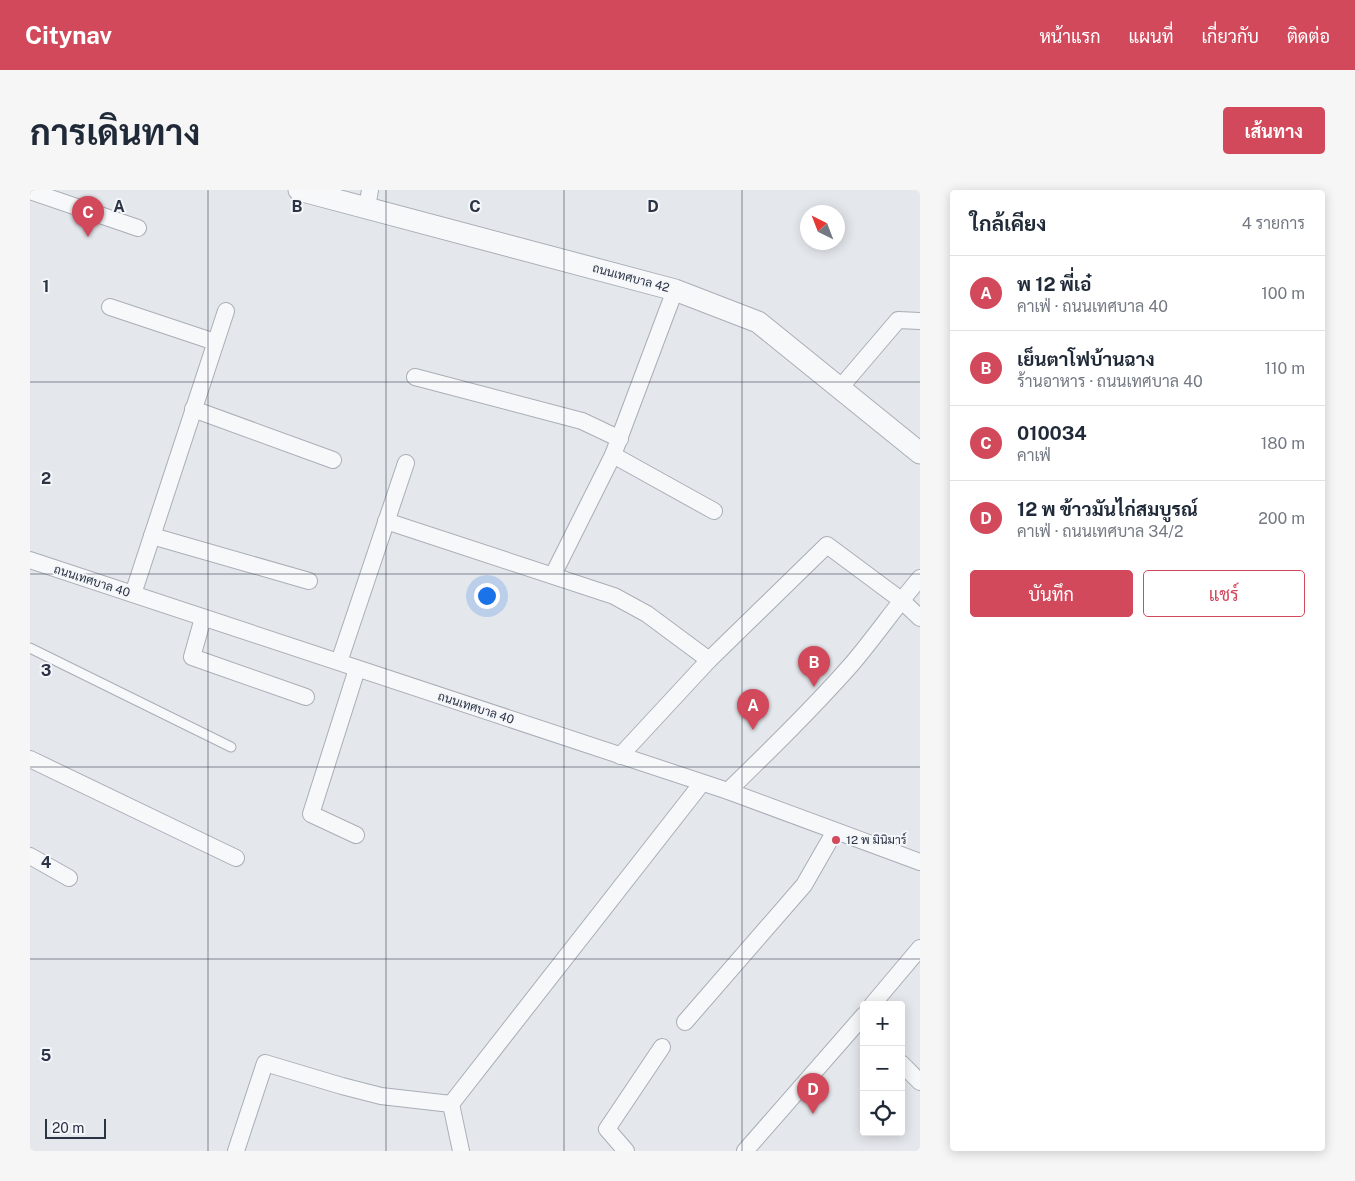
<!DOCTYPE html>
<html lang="th">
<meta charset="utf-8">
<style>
body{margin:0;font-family:"Public Sans",Sarabun,sans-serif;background:#f6f6f7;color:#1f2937}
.controls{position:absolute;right:15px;bottom:15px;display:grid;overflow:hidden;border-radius:5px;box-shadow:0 2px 12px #0003}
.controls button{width:45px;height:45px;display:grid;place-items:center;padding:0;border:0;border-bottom:1px solid #e0e1e3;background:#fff;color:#1f2937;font:25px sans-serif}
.compass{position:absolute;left:770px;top:15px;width:45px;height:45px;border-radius:50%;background:#fff;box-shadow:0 2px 12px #0003;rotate:318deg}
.scale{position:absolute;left:15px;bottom:12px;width:61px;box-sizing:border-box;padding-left:5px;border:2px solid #2b3445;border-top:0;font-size:14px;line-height:18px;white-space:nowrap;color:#2b3445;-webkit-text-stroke:4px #f4f6f9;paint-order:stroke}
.you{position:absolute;left:456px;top:405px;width:18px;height:18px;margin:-12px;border:4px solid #fff;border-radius:50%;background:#1a73e8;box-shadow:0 0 0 8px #1a73e833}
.badge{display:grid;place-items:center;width:32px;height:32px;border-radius:50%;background:#d1495b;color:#fff;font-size:16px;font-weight:700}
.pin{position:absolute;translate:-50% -41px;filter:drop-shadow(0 1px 2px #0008)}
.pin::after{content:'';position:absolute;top:26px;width:18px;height:15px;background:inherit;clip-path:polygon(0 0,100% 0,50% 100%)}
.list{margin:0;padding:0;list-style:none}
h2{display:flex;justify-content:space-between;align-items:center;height:65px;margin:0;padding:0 20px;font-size:21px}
h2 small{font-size:16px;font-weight:400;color:#747a83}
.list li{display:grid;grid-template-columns:32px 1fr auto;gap:15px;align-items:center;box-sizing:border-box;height:75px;padding:0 20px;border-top:1px solid #e0e1e3}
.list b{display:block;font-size:19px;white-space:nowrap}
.list p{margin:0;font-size:16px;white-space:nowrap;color:#747a83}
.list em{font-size:16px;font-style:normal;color:#747a83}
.actions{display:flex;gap:10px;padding:15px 20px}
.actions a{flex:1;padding:11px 0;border:1px solid #d1495b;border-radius:5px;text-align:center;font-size:18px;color:#d1495b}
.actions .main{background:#d1495b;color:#fff}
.icon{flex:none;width:28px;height:28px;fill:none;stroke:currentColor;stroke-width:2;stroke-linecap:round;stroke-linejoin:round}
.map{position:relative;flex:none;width:890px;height:961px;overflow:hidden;border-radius:5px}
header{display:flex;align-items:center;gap:30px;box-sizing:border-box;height:70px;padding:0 25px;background:#d1495b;color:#fff}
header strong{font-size:24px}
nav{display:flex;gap:28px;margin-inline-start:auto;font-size:18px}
.intro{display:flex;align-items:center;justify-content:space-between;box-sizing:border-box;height:120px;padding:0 30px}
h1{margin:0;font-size:35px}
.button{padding:12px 22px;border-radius:5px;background:#d1495b;color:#fff;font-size:18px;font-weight:700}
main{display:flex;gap:30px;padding:0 30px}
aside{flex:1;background:#fff;border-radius:5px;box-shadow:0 2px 12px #0003}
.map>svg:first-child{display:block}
</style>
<header>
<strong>Citynav</strong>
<nav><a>หน้าแรก</a><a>แผนที่</a><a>เกี่ยวกับ</a><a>ติดต่อ</a></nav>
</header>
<div class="intro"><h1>การเดินทาง</h1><a class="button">เส้นทาง</a></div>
<main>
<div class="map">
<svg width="890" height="961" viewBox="0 0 890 961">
<rect width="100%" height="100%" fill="#e4e7ec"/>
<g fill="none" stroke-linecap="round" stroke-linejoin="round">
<g stroke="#a9aeb7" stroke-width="11">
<polyline id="service" points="0,458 201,557"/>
</g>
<g stroke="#a9aeb7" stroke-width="18">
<g id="minor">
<polyline points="0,1 108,38"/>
<polyline points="337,17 340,0"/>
<polyline points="80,117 185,152"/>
<polyline points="385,187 552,231 590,249"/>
<polyline points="810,198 868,130 890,131"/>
<polyline points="163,219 303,270"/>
<polyline points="583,265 684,321"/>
<polyline points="356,331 584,406 617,424 679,470"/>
<polyline points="122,346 279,391"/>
<polyline points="0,370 698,601 890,672"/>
<polyline points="523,385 583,265 645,100"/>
<polyline points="103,404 196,121"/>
<polyline points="173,428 162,467 276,507"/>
<polyline points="309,472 376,273"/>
<polyline points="590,566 679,470 797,355 871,410 890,428"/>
<polyline points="0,569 206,668"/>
<path d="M698,601C740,560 782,519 821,475C845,447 866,416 890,388"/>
<polyline points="326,645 281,624 327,479"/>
<polyline points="0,666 39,688"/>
<polyline points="842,815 890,758"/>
<polyline points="655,832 774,695 805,641"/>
<polyline points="871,873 890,892"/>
<polyline points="421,914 672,593"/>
<polyline points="206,961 235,873 312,896 351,906 421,914 431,961"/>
<polyline points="596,961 577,939 632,857"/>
<polyline points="715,961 834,825"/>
</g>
</g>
<g stroke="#a9aeb7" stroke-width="23">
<polyline id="tertiary" points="269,0 645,100 728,132 890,263"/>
</g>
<use href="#service" stroke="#f7f8fa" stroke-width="9"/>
<use href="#minor" stroke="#f7f8fa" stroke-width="16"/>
<use href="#tertiary" stroke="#f7f8fa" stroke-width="21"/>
</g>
<path fill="none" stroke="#2b3445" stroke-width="1" stroke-opacity="0.55" d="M178,0V961M356,0V961M534,0V961M712,0V961M0,192H890M0,384H890M0,577H890M0,769H890"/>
<circle fill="#d1495b" stroke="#f4f6f9" stroke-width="2" cx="806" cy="650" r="5"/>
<g text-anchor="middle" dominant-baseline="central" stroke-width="4" stroke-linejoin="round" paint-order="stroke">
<g font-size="12" fill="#2b3445" stroke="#f4f6f9">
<text transform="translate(601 88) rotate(15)">ถนนเทศบาล 42</text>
<text transform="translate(62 391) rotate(18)">ถนนเทศบาล 40</text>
<text transform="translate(446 518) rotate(18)">ถนนเทศบาล 40</text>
</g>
<g font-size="12" fill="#2b3445" stroke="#f4f6f9" text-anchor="start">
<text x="816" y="650">12 พ มินิมาร์</text>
</g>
</g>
<g font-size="16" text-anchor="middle" font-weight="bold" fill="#2b3445" stroke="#f4f6f9" stroke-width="4" stroke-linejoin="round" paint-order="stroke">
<text x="89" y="22">A</text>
<text x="267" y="22">B</text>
<text x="445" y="22">C</text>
<text x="623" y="22">D</text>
<text x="16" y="102">1</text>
<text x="16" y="294">2</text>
<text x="16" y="486">3</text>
<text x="16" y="678">4</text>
<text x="16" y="871">5</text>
</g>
</svg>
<div class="controls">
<button>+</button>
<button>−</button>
<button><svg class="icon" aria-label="locate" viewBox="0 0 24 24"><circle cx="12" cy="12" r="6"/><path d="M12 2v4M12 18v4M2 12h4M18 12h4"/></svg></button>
</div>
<svg class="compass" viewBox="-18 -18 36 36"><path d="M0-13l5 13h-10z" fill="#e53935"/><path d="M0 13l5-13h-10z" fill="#747a83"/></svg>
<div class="scale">20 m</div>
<div class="you"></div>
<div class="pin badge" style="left:723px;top:540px">A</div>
<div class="pin badge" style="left:784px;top:497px">B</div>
<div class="pin badge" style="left:58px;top:47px">C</div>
<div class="pin badge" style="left:783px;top:924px">D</div>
</div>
<aside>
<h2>ใกล้เคียง<small>4 รายการ</small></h2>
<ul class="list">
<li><span class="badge">A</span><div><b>พ 12 พี่เอ๋</b><p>คาเฟ่ · ถนนเทศบาล 40</p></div><em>100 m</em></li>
<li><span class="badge">B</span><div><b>เย็นตาโฟบ้านฉาง</b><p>ร้านอาหาร · ถนนเทศบาล 40</p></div><em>110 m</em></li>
<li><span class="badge">C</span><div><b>010034</b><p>คาเฟ่</p></div><em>180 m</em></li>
<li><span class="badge">D</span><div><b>12 พ ข้าวมันไก่สมบูรณ์</b><p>คาเฟ่ · ถนนเทศบาล 34/2</p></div><em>200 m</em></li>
</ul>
<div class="actions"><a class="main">บันทึก</a><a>แชร์</a></div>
</aside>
</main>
